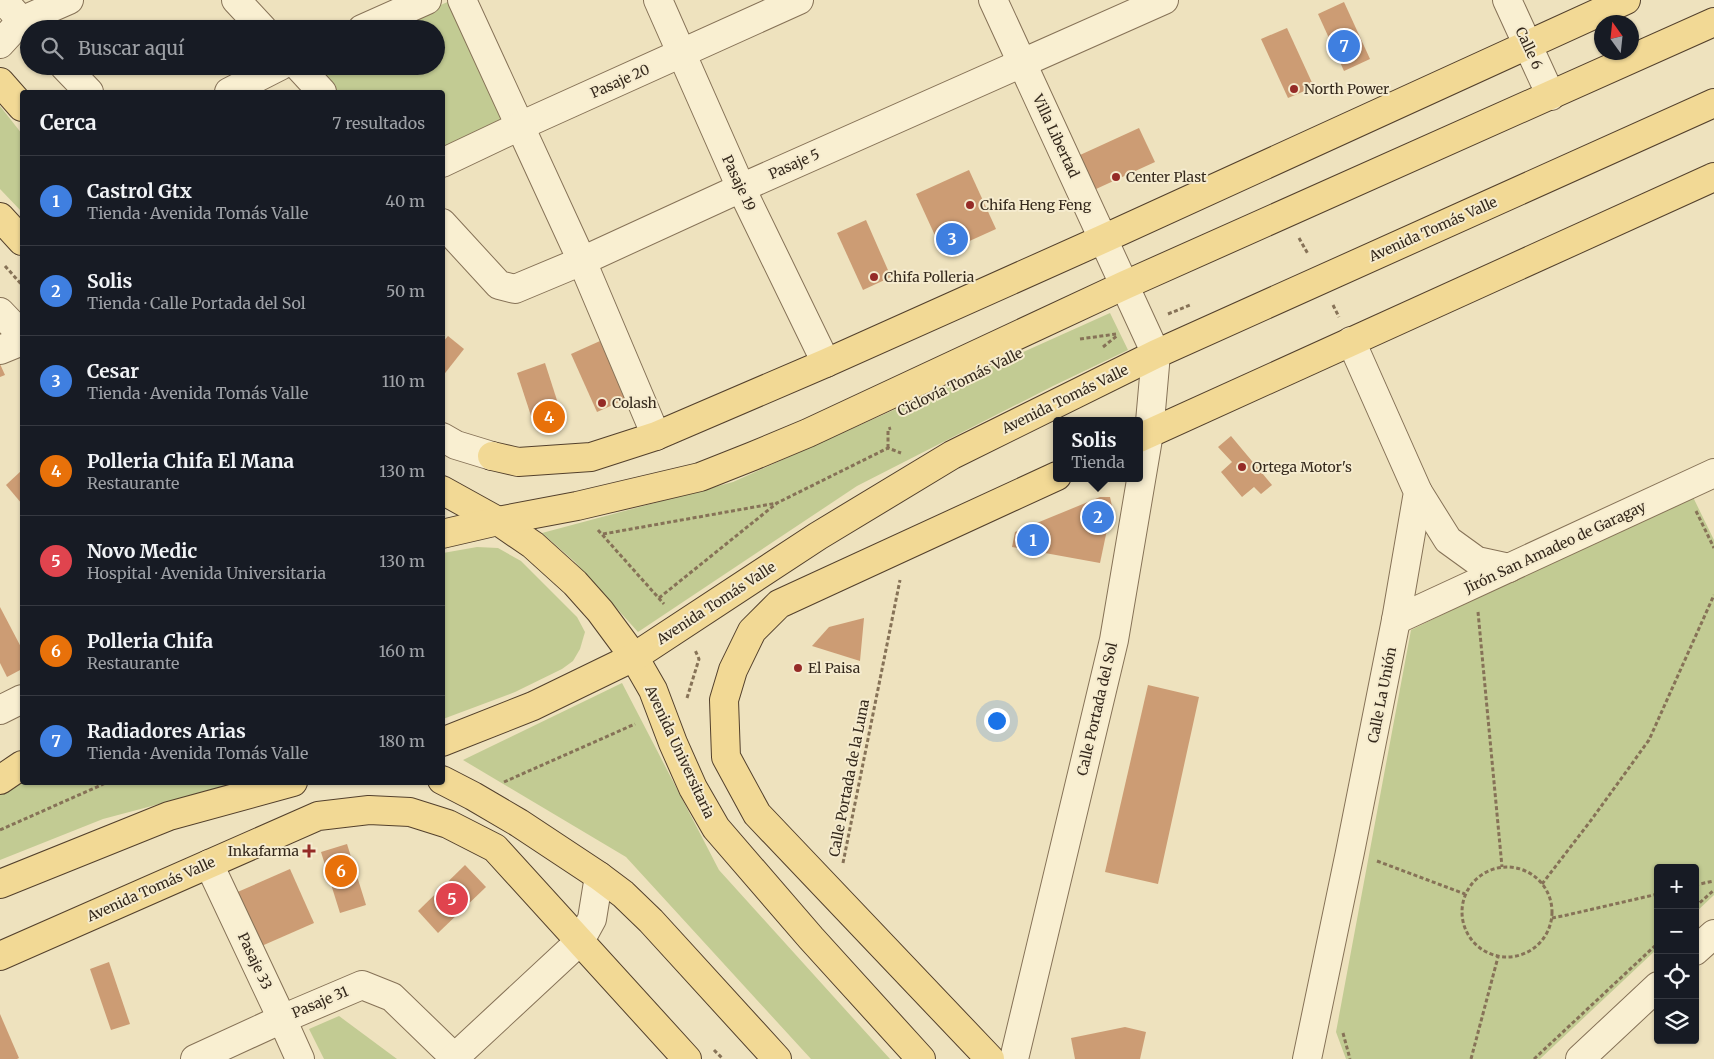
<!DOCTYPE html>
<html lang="es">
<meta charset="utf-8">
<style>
body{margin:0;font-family:Merriweather,serif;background:#20242c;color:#f1f3f6}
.controls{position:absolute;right:15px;bottom:15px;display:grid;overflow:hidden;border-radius:5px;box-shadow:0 1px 4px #0004}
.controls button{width:45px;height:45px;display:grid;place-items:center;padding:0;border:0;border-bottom:1px solid #363941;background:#171b24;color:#f1f3f6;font:25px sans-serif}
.compass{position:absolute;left:1594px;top:15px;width:45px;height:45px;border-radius:50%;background:#171b24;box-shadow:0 1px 4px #0004;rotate:345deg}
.you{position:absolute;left:996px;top:720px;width:18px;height:18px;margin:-12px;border:4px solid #fff;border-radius:50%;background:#1a73e8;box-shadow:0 0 0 8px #1a73e833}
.badge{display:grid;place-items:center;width:32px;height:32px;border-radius:50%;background:#c89999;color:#fff;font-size:16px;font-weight:700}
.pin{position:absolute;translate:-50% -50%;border:2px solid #fff;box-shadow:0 1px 5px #0006}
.popup{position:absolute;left:1053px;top:417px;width:90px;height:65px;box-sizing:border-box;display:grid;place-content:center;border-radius:5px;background:#171b24;filter:drop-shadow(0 1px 4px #0005);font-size:16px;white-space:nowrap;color:#9ea1a6}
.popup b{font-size:19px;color:#f1f3f6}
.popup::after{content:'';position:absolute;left:50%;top:100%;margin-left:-10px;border:10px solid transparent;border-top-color:#171b24}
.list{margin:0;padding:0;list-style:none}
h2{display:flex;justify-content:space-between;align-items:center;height:65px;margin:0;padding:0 20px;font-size:21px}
h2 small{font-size:16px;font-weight:400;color:#9ea1a6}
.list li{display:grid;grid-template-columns:32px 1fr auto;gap:15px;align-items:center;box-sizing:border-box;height:90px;padding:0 20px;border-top:1px solid #363941}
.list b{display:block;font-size:19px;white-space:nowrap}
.list p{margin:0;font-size:16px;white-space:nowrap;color:#9ea1a6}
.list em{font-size:16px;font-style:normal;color:#9ea1a6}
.icon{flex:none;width:28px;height:28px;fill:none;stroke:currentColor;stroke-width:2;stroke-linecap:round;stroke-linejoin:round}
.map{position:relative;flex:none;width:1714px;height:1059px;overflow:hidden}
.search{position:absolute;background:#171b24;box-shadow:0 1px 4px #0004;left:20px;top:20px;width:425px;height:55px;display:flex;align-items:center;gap:12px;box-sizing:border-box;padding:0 18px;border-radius:28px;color:#9ea1a6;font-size:19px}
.panel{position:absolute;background:#171b24;box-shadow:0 1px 4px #0004;left:20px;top:90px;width:425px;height:695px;border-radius:5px}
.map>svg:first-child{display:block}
</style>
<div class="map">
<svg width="1714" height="1059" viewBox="0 0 1714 1059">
<rect width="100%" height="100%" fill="#eee2be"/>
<g fill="#c2cb93">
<polygon points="452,0 509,122 443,155 442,92 335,92 312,66 436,66 436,29 386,29"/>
<polygon points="0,106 22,134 22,212 0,189"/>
<polygon points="1110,313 1128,350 1053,386 857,486 638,632 575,562 542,533 733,482"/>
<polygon points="1691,493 1714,540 1714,895 1695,913 1695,868 1658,868 1658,948 1540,1059 1346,1059 1336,1032 1411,630"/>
<polygon points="477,547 498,548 521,561 577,617 585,632 580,649 573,661 562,669 515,692 443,719 443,553"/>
<polygon points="622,683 719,870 890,1059 811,1059 626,857 463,760"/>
<polygon points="22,782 238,783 103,819 0,860 0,794"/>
<polygon points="339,1016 397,1059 324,1059 309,1029"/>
</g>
<g fill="#cc9c74">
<polygon points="1344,2 1370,59 1344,71 1318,14"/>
<polygon points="1287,28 1314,87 1288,98 1261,39"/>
<polygon points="1139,128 1155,162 1096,189 1080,155"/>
<polygon points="969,170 996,229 943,253 916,194"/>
<polygon points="866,220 891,277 863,290 837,233"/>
<polygon points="448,336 464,349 442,377 442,343"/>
<polygon points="600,341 626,399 597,412 571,354"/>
<polygon points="545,363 563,419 535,428 517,373"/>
<polygon points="0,364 5,375 0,377"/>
<polygon points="1231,436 1272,485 1261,494 1254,487 1242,497 1221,472 1232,462 1218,447"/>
<polygon points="22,470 22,504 6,485"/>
<polygon points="1100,497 1110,497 1112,506 1100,563 1012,547 1015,532"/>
<polygon points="0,607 22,649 22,669 7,677 0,663"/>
<polygon points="864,618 860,661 812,646 829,627"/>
<polygon points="1148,685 1199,697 1158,884 1105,872"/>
<polygon points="347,844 366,905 340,913 321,852"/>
<polygon points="465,865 486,887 438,933 418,911"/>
<polygon points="290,869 314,923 257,948 233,894"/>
<polygon points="109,962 130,1024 111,1030 90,969"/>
<polygon points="0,1014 19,1058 17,1059 0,1059"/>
<polygon points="1125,1027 1146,1032 1140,1059 1075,1059 1071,1038"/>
</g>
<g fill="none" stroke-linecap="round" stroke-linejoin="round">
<g stroke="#867257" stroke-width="30">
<g id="minor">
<polyline points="3,0 29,29"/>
<polyline points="236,0 263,29"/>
<polyline points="462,0 582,261 656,436"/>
<polyline points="658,0 741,188 826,363"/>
<polyline points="993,0 1156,354 1149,433 1114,640 1014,1059"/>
<polyline points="1507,0 1551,96"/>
<polyline points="362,29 427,0"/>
<polyline points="0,44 21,21 69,0"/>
<polyline points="64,66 89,92"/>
<polyline points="298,66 322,92"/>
<polyline points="229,92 280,66"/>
<polyline points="442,163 520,126 799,0"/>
<polyline points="442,223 499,285 515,289 582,261 741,188 1164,0"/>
<polyline points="0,312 22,335"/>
<polyline points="0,350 22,341"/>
<polyline points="442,437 456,445 492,456"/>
<polyline points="1418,492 1448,540 1477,561 1509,568"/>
<polyline points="1396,620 1714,473"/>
<polyline points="0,710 22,699"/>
<polyline points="209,864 282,1019 300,1059"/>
<polyline points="1695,951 1714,934"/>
<polyline points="195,1059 282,1019 362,985 392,997 456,1059"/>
<polyline points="453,1059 580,941 592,919 599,876"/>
<polyline points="1307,1059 1350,852 1396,620 1418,492 1351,341"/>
<polyline points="1580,1059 1658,986"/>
</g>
</g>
<g stroke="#53402c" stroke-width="30">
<g id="major">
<polyline points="0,82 22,107"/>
<polyline points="0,217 22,241"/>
<polyline points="1139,438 1714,177"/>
<polyline points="492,456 518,462 591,457 656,436 826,363 1103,239 1626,0"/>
<polyline points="442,490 498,521 533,545 575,583 600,611 634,657 653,690 673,743 693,788 716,828 811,938 921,1059"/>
<polyline points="442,534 498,521 577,506 700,477 753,456 808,433 1125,285 1714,22"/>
<polyline points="442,742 533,706 634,657 818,536 952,455 1156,354 1714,103"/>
<polyline points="0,780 22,765"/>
<polyline points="442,780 473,796 519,823 599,876 623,894 651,921 777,1059"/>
<polyline points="0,884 169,816 293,782"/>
<polyline points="0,956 318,816 369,810 410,812 448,824 495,848 687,1059"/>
<polyline points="990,1059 757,814 726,757 724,700 733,670 752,631 779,604 1057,476"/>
</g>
</g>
<g stroke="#867257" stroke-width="3" stroke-dasharray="4 2.5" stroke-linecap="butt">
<polyline points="1299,238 1308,254"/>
<polyline points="5,266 22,285"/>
<polyline points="1333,305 1339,317"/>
<polyline points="1168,314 1190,305"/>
<polyline points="1080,339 1116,334"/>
<polyline points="1103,347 1118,335"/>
<polyline points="888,448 888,429 891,428"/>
<polyline points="1696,511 1714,548"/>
<polyline points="598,530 664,604"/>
<polyline points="603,534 777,503"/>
<polyline points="659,598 777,503 888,448 901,453"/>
<polyline points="1478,612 1502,867"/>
<polyline points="687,698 699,659 695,650"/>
<polyline points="504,782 635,724"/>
<polyline points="0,830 108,782"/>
<polyline points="1377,861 1465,894"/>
<polyline points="843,863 900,580"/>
<circle cx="1507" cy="912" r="45"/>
<polyline points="1542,884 1592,819 1649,740 1714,595"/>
<polyline points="1695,885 1714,881"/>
<polyline points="1695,907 1714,890"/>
<polyline points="1552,918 1567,915 1658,894"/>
<polyline points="1343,1033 1350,1059"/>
<polyline points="714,1050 723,1059"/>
<polyline points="1471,1059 1498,957"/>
<polyline points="1534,1059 1658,943"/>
</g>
<use href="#minor" stroke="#f9efd1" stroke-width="28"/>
<use href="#major" stroke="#f2d995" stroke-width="28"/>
</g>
<g fill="#952b27" stroke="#f5ebce" stroke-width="2">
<circle cx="1294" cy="89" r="5"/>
<circle cx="1116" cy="177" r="5"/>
<circle cx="970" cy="205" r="5"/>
<circle cx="874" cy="277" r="5"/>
<circle cx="602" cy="403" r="5"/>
<circle cx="1242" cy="467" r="5"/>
<circle cx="798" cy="668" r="5"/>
<path d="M306.5 843.5h5v5h5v5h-5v5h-5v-5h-5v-5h5z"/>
</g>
<g text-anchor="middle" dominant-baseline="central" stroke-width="4" stroke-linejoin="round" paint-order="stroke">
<g font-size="14" fill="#35291c" stroke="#f5ebce">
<text transform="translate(1529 48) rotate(65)">Calle 6</text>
<text transform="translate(620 81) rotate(-24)">Pasaje 20</text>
<text transform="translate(1056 136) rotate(65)">Villa Libertad</text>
<text transform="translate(794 164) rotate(-24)">Pasaje 5</text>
<text transform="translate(739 183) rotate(65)">Pasaje 19</text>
<text transform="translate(1433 229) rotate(-24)">Avenida Tomás Valle</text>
<text transform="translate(960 382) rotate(-26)">Ciclovía Tomás Valle</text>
<text transform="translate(1065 399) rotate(-26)">Avenida Tomás Valle</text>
<text transform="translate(1555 547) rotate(-25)">Jirón San Amadeo de Garagay</text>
<text transform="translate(716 603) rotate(-33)">Avenida Tomás Valle</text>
<text transform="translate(1382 695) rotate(-79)">Calle La Unión</text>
<text transform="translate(1097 709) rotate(-77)">Calle Portada del Sol</text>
<text transform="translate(680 752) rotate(65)">Avenida Universitaria</text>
<text transform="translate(849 778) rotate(-79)">Calle Portada de la Luna</text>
<text transform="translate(151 889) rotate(-24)">Avenida Tomás Valle</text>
<text transform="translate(255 961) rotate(65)">Pasaje 33</text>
<text transform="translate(320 1002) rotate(-23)">Pasaje 31</text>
</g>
<g font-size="14" fill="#35291c" stroke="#f5ebce" text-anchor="start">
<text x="1304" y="89">North Power</text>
<text x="1126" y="177">Center Plast</text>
<text x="980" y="205">Chifa Heng Feng</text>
<text x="884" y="277">Chifa Polleria</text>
<text x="612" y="403">Colash</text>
<text x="1252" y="467">Ortega Motor's</text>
<text x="808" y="668">El Paisa</text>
<text x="299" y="851" text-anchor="end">Inkafarma</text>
</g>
</g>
</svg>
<div class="controls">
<button>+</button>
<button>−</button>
<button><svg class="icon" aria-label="locate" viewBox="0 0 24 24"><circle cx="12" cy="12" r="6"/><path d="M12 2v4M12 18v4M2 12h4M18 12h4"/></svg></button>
<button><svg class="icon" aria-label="layers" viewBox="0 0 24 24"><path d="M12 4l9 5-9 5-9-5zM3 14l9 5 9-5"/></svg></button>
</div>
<svg class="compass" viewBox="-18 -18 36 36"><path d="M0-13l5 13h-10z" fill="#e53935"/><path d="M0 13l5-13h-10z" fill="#9ea1a6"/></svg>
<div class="you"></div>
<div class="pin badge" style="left:1033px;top:540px;background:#3f7fe0">1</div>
<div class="pin badge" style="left:1098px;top:517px;background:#3f7fe0">2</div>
<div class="popup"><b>Solis</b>Tienda</div>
<div class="pin badge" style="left:952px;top:239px;background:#3f7fe0">3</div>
<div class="pin badge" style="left:549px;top:417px;background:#e8710a">4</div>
<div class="pin badge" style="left:452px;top:899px;background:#e0444e">5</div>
<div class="pin badge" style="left:341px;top:871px;background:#e8710a">6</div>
<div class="pin badge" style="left:1344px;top:46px;background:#3f7fe0">7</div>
<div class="search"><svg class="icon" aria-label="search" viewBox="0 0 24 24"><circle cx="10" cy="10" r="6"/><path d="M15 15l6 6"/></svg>Buscar aquí</div>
<section class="panel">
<h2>Cerca<small>7 resultados</small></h2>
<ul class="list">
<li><span class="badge" style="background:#3f7fe0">1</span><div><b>Castrol Gtx</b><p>Tienda · Avenida Tomás Valle</p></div><em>40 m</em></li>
<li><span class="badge" style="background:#3f7fe0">2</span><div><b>Solis</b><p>Tienda · Calle Portada del Sol</p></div><em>50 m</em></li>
<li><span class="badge" style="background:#3f7fe0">3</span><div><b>Cesar</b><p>Tienda · Avenida Tomás Valle</p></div><em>110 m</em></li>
<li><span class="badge" style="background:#e8710a">4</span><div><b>Polleria Chifa El Mana</b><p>Restaurante</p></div><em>130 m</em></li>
<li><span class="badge" style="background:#e0444e">5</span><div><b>Novo Medic</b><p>Hospital · Avenida Universitaria</p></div><em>130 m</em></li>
<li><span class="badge" style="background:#e8710a">6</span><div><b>Polleria Chifa</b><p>Restaurante</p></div><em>160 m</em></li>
<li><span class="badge" style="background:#3f7fe0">7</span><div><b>Radiadores Arias</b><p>Tienda · Avenida Tomás Valle</p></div><em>180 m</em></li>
</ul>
</section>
</div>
